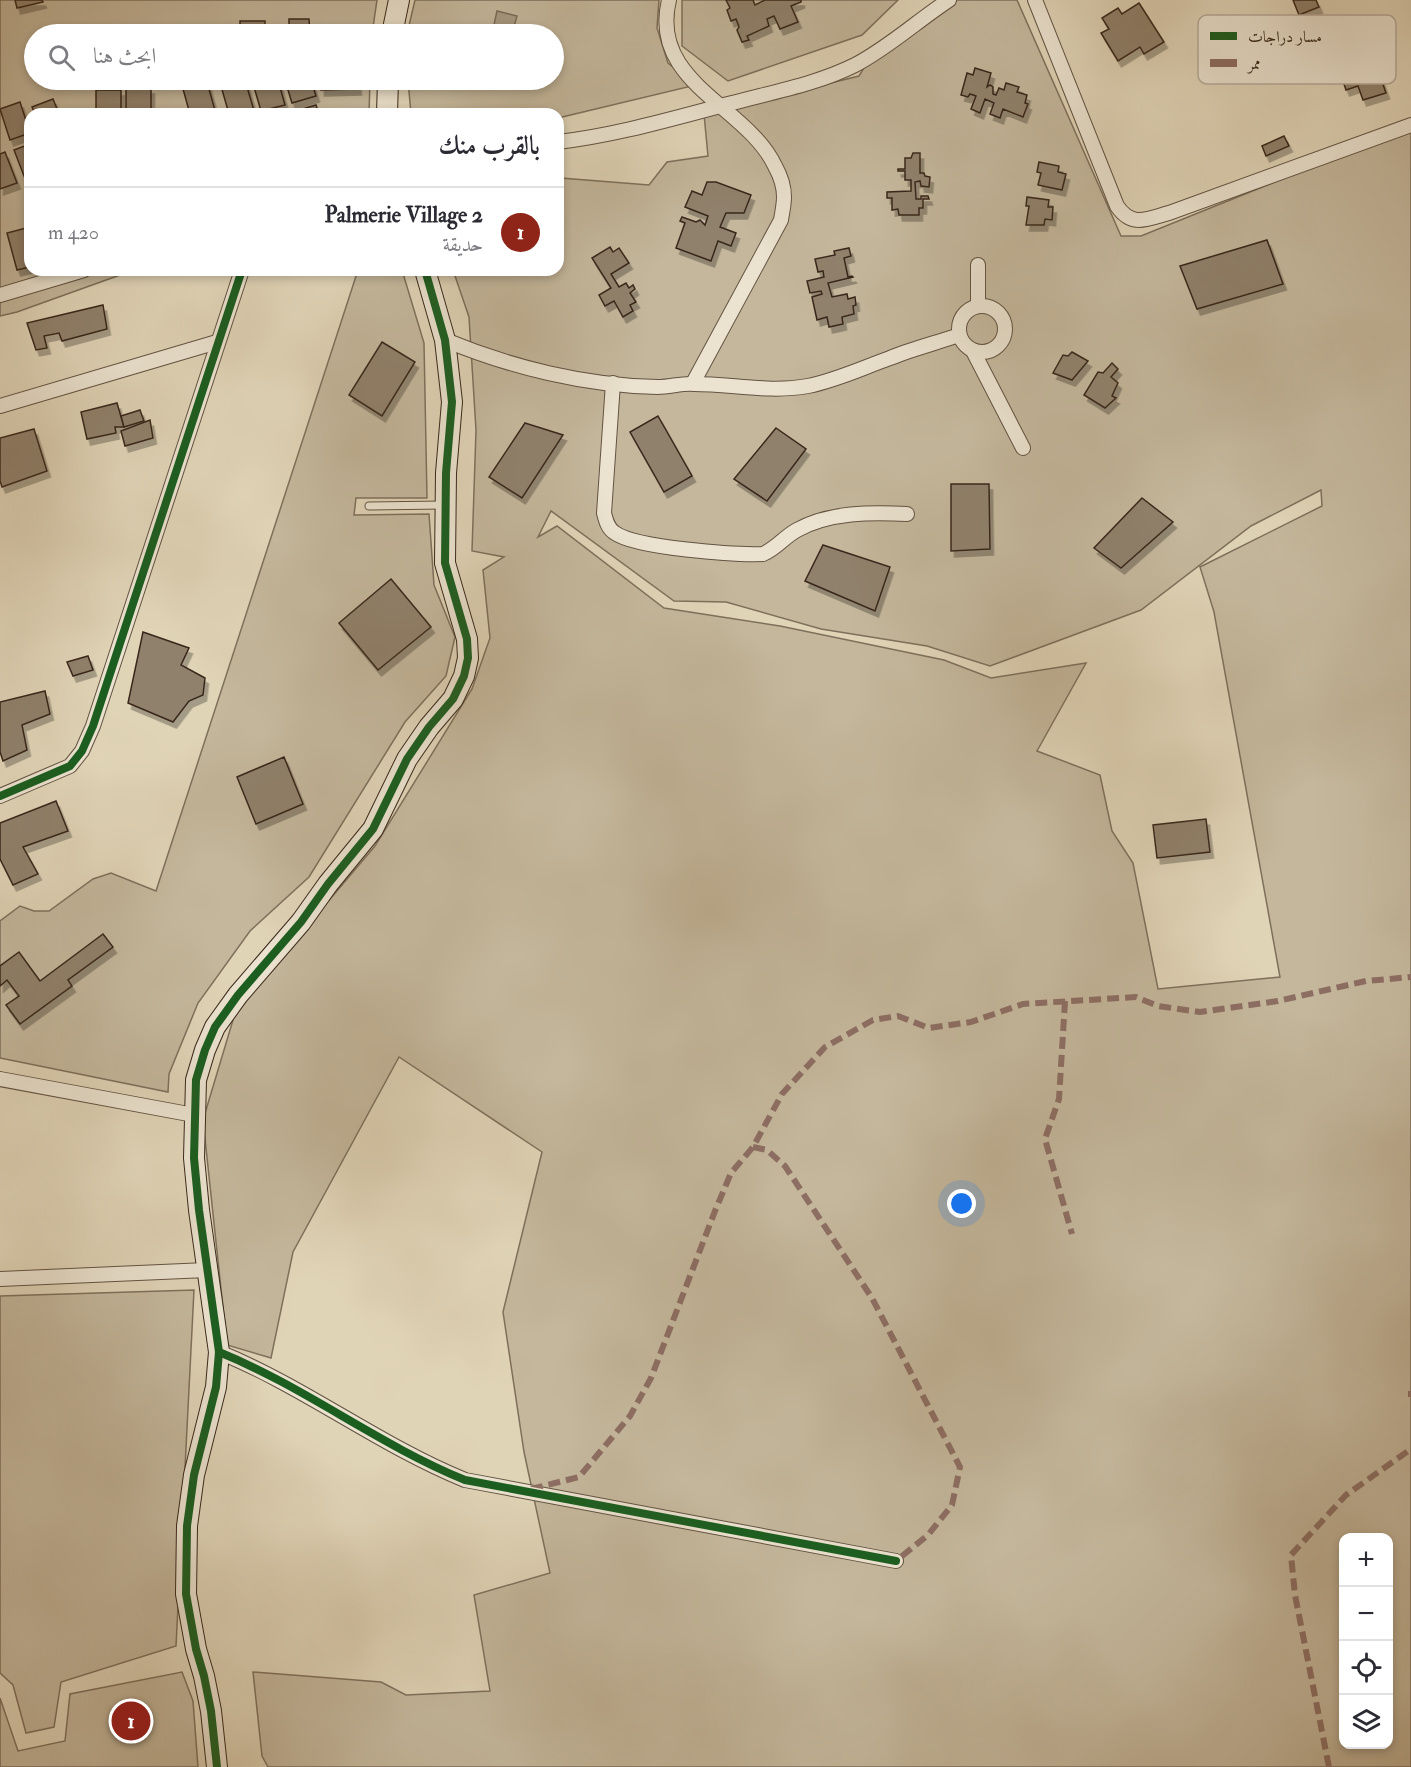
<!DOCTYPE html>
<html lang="ar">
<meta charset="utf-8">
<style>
body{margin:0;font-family:"IM FELL Double Pica",Amiri,serif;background:#f2f2f3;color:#2b2b33;direction:rtl}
.controls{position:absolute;right:18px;bottom:18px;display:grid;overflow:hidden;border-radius:12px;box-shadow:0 3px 9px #0003}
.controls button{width:54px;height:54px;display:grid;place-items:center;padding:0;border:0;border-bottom:2px solid #e1e1e2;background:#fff;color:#2b2b33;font:30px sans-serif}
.you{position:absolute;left:962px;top:1204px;width:21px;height:21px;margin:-15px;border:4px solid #fff;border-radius:50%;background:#1a73e8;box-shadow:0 0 0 9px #1a73e833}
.badge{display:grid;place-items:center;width:39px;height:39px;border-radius:50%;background:#8f2418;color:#fff;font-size:20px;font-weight:700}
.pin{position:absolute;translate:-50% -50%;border:3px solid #fff;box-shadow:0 2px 6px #0006}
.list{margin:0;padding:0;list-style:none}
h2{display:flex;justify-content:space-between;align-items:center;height:78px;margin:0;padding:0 24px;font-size:26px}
h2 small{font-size:20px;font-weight:400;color:#7c7c81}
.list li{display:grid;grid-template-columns:39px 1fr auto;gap:18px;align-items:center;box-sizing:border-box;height:90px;padding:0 24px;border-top:2px solid #e1e1e2}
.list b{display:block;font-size:22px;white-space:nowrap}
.list p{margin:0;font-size:20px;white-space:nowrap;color:#7c7c81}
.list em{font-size:20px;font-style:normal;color:#7c7c81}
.icon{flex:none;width:33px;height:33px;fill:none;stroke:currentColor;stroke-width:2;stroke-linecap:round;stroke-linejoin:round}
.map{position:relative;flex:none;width:1411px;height:1767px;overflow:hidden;direction:ltr}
.search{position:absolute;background:#fff;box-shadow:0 3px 9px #0003;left:24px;top:24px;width:540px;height:66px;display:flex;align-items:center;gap:15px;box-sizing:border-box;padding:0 21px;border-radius:33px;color:#7c7c81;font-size:22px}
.panel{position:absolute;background:#fff;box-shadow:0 3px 9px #0003;left:24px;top:108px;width:540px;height:168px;border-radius:18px;direction:rtl}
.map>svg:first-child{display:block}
</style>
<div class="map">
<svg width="1411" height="1767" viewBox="0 0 1411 1767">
<defs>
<filter id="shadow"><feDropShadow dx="3.5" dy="6" stdDeviation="0" flood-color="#0004"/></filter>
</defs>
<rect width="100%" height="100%" fill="#e0d4b7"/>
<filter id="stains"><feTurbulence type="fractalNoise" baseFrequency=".00333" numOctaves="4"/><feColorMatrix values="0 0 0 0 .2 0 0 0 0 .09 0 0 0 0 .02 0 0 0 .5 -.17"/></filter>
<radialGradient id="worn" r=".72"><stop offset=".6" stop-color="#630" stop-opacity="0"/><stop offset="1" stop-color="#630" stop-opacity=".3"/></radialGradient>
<g fill="#c4b79c" stroke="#7e705c" stroke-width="1.5" fill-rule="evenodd">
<polygon points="0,0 377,0 372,34 34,34 34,80 370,80 369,114 30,114 30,270 134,270 17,312 0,316"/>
<polygon points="415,0 659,0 657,28 668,63 696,85 558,118 558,114 411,114 408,80 554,80 554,34 407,34"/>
<polygon points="682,0 898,0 862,35 728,81 682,46"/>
<path d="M957,0H1017L1121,236H1141L1411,127V1767H268L262,1756L253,1672L381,1682L406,1695L490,1691L474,1595L550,1573L524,1452L503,1312L542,1152L399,1057L293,1252L271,1358L227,1345L203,1120L236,1010L375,846L472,689L490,638L483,570L504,557L472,551L476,430L469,317L453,270H558V160L561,178L649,185L667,162L708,156L704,114L859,76L874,51ZM1321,490L1322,506L1200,567L1214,612L1280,977L1158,989L1133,863L1112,831L1100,775L1037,751L1086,663L991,678L944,660L780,626L664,608L557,526L538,537L551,511L674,601L726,602L821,629L927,646L990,666L1141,610L1251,526ZM1344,1538H1388V1744H1344Z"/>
<polygon points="358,270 402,270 424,343 427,498 356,498 354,515 429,514 434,585 455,637 446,676 405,722 309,877 250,931 198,1003 169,1074 168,1092 0,1058 0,921 20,906 34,911 49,911 93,879 111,873 156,891"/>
<polygon points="194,1290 176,1646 61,1682 54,1727 26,1733 13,1685 0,1673 0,1296"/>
<polygon points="182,1672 193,1701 198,1767 0,1767 0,1698 18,1751 65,1741 70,1694"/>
</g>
<polygon fill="#a79a82" stroke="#7b6c59" stroke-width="1.5" points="497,11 517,16 512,34 492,34"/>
<g fill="#90816c" stroke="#39281b" stroke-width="1.5" filter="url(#shadow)">
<polygon points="15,0 42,0 43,2 17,8"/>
<polygon points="726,0 753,0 755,5 765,0 801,0 801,2 791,6 798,22 780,29 774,16 767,19 769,26 747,36 749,40 742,42 737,30 739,27 736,19 731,21 727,10 730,8"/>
<polygon points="1293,0 1316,0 1319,7 1299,15"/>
<polygon points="1139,3 1164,42 1144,54 1140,47 1118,61 1101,33 1109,29 1102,18 1118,8 1122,14"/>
<polygon points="289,19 309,19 310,34 289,34"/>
<rect x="240" y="21" width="25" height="13"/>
<polygon points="206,28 231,28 230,34 206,34"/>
<polygon points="356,29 356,34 319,34 319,30"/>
<polygon points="1361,49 1368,66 1376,64 1386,93 1363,100 1358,86 1346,90 1335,58"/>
<polygon points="975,68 991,73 987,87 990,85 993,87 993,94 996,95 999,88 1004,90 1006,83 1019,87 1017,92 1027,95 1025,103 1028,104 1023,117 1003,109 1000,118 990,114 994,103 985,99 980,113 971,109 976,96 970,94 968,97 961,95 967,73 973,75"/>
<polygon points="245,80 255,114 229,114 221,86"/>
<polygon points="252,80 278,80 285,105 261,111"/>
<polygon points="285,80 311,80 316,96 292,103"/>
<polygon points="321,80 357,80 358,89 321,90"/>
<polygon points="207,82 216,114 190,114 183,89"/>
<polygon points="126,87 151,88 151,114 126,114"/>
<rect x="96" y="90" width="25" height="24"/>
<polygon points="53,99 59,114 35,114 32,107"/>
<polygon points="20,102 30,133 10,140 0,109"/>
<polygon points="316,105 319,114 293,114 292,112"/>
<polygon points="1284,136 1289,146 1266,156 1262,146"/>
<polygon points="30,144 30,179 26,181 14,150"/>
<polygon points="5,152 17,183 0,189 0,154"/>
<polygon points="913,153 920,153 920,173 924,173 925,176 930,177 929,187 921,186 920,181 915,182 916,199 921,199 921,196 928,196 929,199 923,199 923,208 919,208 919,215 899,215 898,209 892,210 892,198 887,198 887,192 911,191 911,180 905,180 905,171 898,171 898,169 905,169 905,158 911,158"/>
<polygon points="1039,162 1059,166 1058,172 1066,174 1062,190 1038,185 1041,173 1037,172"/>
<polygon points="707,182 716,182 751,195 744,213 726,213 720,227 736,233 731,246 718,241 711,261 676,248 685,223 680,221 682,217 696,222 700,220 705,225 708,216 685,207 692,191 702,195"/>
<polygon points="1027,197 1049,200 1048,207 1053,207 1052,220 1045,219 1044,225 1026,225 1029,206 1026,206"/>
<polygon points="30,227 30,267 17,270 7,233"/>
<polygon points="1267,240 1283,284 1197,309 1180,266"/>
<polygon points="610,247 613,252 619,248 629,263 611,274 619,287 626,283 629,288 633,285 635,289 630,293 636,302 630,305 633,311 623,317 614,301 605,306 599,295 611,288 592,258"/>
<polygon points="849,248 851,256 844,258 848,277 852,276 853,277 828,283 832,297 847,294 848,299 855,297 856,305 853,306 854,314 842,317 843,324 829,327 827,317 817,320 812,297 822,294 821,291 810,293 807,281 824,277 823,271 818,272 815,259 835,255 834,251"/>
<polygon points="103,305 107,329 62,341 59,333 44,336 47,348 36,350 27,323"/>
<polygon points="382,342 415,362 382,416 349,395"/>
<polygon points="1072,352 1088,361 1072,380 1053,373 1063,355 1068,356"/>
<polygon points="1112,363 1118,369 1111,377 1118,383 1112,396 1116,398 1105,408 1084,395 1098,372 1103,373"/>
<polygon points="117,403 124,427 115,427 116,433 87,439 81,412"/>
<polygon points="140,410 144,421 124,427 121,416"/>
<polygon points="658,416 692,476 664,492 630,432"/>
<polygon points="150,420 153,438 125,446 121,431"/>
<polygon points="525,423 563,435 522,498 489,477"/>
<polygon points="776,428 806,449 767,501 734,479"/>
<polygon points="34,429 47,471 2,487 0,481 0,438"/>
<polygon points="951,484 989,484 990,549 951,551"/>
<polygon points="1142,498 1173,522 1121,568 1094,548"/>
<polygon points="823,545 890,567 875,611 805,581"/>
<polygon points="391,579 431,627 378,670 339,623"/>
<polygon points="143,632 189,648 181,665 205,678 203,695 189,701 173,722 128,703"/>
<polygon points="88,656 93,670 73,676 67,662"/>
<polygon points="45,691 50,714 22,725 27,750 3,761 0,752 0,702"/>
<polygon points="284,757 303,804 256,824 237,777"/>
<polygon points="56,801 68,831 23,847 38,874 13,885 0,859 0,823"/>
<polygon points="1206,819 1210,852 1157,858 1153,825"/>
<polygon points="103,934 113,947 68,980 72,986 20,1024 6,1005 19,996 7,980 0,986 0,966 19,952 40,981"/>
</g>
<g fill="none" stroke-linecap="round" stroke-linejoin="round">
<g stroke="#635342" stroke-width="9">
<polyline id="lane" points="369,506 443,505"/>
</g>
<g stroke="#635342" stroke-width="16">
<g id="street">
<path d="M669,0C649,83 746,105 775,166C780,175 784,187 784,197C784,205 782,213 781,220L693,383"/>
<path d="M1035,0L1117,206C1132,228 1147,219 1169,213L1411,125"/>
<path d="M558,142C618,135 674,118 732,103C773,92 817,84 855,65C888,48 917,21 949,0"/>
<polyline points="978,265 978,305"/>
<polyline points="0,295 84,270"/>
<circle cx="982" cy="329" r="23"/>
<path d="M445,340C510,367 586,386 658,387C670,387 682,383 694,384C732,384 770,393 808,386C837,380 862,368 890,358C912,349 936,343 959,335"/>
<polyline points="973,351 1023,448"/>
<path d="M613,383L604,513C606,521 608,529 615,533C636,548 735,555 763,554C777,548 784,537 797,530C829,512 872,512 907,514"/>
<polyline points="0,406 217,342"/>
<polyline points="0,796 70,766 82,751 93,726 242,270"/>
<polyline points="0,1079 194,1115"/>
<polyline points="0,1279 207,1270"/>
<path d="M219,1352C305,1387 379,1445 465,1480L896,1561"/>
</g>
</g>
<g stroke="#39281b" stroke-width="22">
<g id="secondary">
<polyline points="392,34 399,0"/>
<polyline points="387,114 388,80"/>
<polyline points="217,1767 211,1711 204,1676 196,1649 186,1594 187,1526 194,1475 216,1387 219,1352 199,1210 194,1158 196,1080 205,1050 215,1027 238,995 301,922 328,884 373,829 407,759 429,727 453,699 464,676 468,658 467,639 445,563 446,473 452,402 445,340 425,270"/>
</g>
</g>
<use href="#lane" stroke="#ebe3d0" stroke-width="7"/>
<use href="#street" stroke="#ebe3d0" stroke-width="14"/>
<use href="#secondary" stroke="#ebe3d0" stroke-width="20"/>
<g stroke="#8d6e63" stroke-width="6" stroke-dasharray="12 6" stroke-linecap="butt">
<polyline points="1065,1001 1059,1099 1045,1139 1072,1234"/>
<polyline points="753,1147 767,1150 785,1166 872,1298 960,1467 952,1505 928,1535 896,1561"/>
<polyline points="1411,1391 1411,1397"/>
<polyline points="531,1489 579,1477 630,1416 651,1378 715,1211 731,1173 753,1147 782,1094 825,1047 873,1020 898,1016 929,1028 971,1022 1023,1004 1136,997 1158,1006 1200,1012 1278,1001 1366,981 1411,977"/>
<polyline points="1329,1767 1295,1595 1291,1555 1346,1495 1411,1449"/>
</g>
<g stroke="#ebe3d0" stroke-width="11">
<g id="cycleway">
<polyline points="0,796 70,766 82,751 93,726 242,270"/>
<path d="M219,1352C305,1387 379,1445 465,1480L896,1561"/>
<polyline points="217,1767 211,1711 204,1676 196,1649 186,1594 187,1526 194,1475 216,1387 219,1352 199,1210 194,1158 196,1080 205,1050 215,1027 238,995 301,922 328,884 373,829 407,759 429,727 453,699 464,676 468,658 467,639 445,563 446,473 452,402 445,340 425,270"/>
</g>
</g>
<use href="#cycleway" stroke="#1b5e20" stroke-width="8"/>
</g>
<rect x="1198" y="15" width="198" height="69" rx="9" fill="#ebe3d0" stroke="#b6ab9a" stroke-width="1.5"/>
<rect x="1210" y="32" width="27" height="8" fill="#1b5e20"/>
<rect x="1210" y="59" width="27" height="8" fill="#8d6e63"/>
<g font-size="16" fill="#39281b">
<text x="1248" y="42">مسار دراجات</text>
<text x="1248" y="69">ممر</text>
</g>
<rect width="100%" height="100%" filter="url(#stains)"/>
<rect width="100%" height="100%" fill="url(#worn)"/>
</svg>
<div class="controls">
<button>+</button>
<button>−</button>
<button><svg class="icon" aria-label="locate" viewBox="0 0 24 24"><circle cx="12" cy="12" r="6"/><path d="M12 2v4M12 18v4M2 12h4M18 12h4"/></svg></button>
<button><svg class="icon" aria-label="layers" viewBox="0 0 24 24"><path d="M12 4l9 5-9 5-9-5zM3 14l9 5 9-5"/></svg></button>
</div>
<div class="you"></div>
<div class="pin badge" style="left:131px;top:1721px">1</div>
<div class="search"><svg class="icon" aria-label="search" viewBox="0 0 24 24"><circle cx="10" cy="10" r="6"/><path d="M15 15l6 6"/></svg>ابحث هنا</div>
<section class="panel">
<h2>بالقرب منك<small></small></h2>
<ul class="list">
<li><span class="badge">1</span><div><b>Palmerie Village 2</b><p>حديقة</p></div><em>420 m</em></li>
</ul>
</section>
</div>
